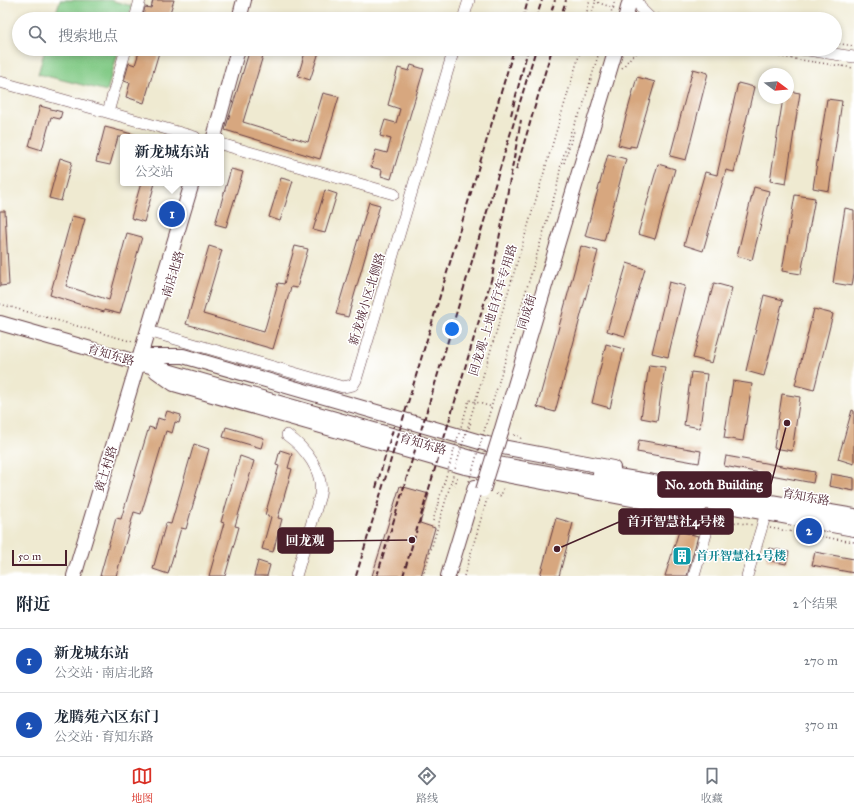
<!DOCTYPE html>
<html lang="zh">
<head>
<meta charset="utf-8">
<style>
	:root { --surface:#fff; --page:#f2f2f3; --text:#1f2937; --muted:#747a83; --line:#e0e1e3; --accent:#d93025 }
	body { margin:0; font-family:"IM FELL Great Primer","Noto Serif SC",serif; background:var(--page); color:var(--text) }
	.compass { position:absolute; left:758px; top:68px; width:36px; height:36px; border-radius:50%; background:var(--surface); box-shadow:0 2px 6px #0003; rotate:106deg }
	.scale { position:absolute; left:12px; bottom:10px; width:55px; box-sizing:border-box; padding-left:4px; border:2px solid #4a1f2b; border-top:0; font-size:11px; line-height:14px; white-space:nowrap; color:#4a1f2b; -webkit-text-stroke:3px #fff; paint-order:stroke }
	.you { position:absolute; left:452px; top:329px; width:14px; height:14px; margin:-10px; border:3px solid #fff; border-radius:50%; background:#1a73e8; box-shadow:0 0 0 6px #1a73e833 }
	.badge { display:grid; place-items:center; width:26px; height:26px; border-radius:50%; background:var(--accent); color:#fff; font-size:13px; font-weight:700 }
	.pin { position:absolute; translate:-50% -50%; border:2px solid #fff; box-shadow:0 1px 4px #0006 }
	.popup { position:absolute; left:120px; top:134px; width:104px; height:52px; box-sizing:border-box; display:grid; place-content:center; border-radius:4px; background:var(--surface); filter:drop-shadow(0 1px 3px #0005); font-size:13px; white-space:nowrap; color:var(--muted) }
	.popup b { font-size:15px; color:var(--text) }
	.popup::after { content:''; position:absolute; left:50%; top:100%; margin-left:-8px; border:8px solid transparent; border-top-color:var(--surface) }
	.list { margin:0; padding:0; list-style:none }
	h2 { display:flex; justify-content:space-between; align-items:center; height:52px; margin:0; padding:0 16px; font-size:17px }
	h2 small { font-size:13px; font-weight:400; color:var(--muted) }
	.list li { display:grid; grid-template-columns:26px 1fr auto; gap:12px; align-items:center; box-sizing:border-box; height:64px; padding:0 16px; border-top:1px solid var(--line) }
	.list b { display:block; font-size:15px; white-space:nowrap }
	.list p { margin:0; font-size:13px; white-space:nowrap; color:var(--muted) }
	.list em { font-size:13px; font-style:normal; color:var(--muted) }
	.icon { flex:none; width:22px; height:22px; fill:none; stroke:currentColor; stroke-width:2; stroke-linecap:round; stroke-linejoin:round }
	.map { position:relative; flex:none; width:854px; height:576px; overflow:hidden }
	.search { position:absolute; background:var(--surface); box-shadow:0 2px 6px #0003; left:12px; right:12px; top:12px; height:44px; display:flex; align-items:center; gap:10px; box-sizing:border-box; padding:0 14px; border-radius:22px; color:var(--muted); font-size:15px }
	.sheet { height:180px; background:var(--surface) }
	nav { display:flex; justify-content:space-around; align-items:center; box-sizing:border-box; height:56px; border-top:1px solid var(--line); background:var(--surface); font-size:11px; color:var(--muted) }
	nav a { display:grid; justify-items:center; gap:2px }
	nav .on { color:var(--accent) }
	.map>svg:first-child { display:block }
</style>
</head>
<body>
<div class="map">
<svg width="854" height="576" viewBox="0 0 854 576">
	<rect width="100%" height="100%" fill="#fff"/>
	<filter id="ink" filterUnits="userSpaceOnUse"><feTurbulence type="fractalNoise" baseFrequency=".025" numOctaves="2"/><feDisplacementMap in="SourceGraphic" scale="8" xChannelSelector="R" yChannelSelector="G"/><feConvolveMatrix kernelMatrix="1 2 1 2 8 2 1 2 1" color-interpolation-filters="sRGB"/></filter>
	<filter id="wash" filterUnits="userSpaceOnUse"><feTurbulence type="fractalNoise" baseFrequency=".012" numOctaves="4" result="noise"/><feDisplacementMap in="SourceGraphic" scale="16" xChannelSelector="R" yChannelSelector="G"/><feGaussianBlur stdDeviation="0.9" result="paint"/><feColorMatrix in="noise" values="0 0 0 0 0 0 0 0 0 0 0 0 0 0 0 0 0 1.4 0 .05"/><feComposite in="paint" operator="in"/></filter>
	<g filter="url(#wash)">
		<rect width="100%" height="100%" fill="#efead1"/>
		<path fill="#82ca86" stroke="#667458" d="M60,0H110L132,6L128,19H54Z
			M45,49H119L107,91L38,74Z"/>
		<g id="blocks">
			<path fill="#d7a77f" d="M153,0H174L168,19H142L145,7L151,8Z
				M140,49H160L144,103L126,97L130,83L124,81L129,63L135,65Z
				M250,49H265L243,122L308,142L323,93L339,97L320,159L225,130Z
				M306,49H320L310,80L298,76Z
				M411,65L424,69L391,179L381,176L382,170L371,167L376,150L387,153L391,139L380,136L385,120L396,123L400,109L388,105L398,68L409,71Z
				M693,69L708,73L686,160L670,156Z
				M637,77L655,82L636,147L630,146V148L618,145Z
				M738,83L754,87L734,172L726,170L703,251L684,245L705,172L717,175Z
				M788,91L800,93L786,184L770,181L783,98H788Z
				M827,99L842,101L829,191L813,188Z
				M40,106L62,112L60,119L51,117L42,150L29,146Z
				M105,127L136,135V137H118L110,165L96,162Z
				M608,154L626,159L604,241L585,236Z
				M60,158L72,162L61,201L49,198Z
				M658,164L675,169L655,239L638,234Z
				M231,169L243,172L226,227L215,224Z
				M281,178L293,181L280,221L269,217Z
				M141,183H155L144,222L131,218Z
				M754,187L769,191L752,260L737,256Z
				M325,190L337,194L325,233L313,230Z
				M795,195L815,198L801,274L782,271Z
				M369,202L380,205L348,317L336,314Z
				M845,208L854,210V274L852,286L833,283Z
				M0,211H5L9,285L0,286Z
				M72,216L85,219L66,286L109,300L127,233L142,237L120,314L104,310V312L50,295Z
				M209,246L222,250L203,314L264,332L278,283L284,284L295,246L308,249L297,288L291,287L273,349L186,324Z
				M581,246L598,251L555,412L537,407Z
				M627,263L645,269L625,336L607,331Z
				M669,282L685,286L668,357L652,353Z
				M714,283L732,288L712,363L693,358Z
				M764,295L783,300L764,376L746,371Z
				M814,309L833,314L814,390L795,385Z
				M606,344L624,349L610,408L592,403Z
				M649,365L665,367L657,421L641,418Z
				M691,372L707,374L700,428L684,425Z
				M733,381L752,384L743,441L724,438Z
				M782,394L800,397L792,451L774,448Z
				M852,410L854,411V464L838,459Z
				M167,411L181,415L179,423L175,422L172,433L166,431L141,514L134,512L116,576H100L116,518L121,519L149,427L155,429L158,418L164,420Z
				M226,427L264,438L261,448L223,437Z
				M639,440L701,451L699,463L637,452Z
				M194,444L209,449L186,529L181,528L168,574L153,569L166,523L171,524Z
				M280,450L292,454L288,468L292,469L278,518L282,519L273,552L262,549L271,517L265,515L279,466L276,465Z
				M240,456L254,461L235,526L239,527L225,576H209L224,523L221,522Z
				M726,456L815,472L813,483L724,466Z
				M831,474L854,478V491L829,486Z
				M400,486L429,494L420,523L435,528L421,576H372Z
				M556,518L573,523L559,576H540Z
				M679,531L698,536L687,576H665Z
				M769,548L789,552L786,564L766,560Z
				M815,552L854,559V573L812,565Z
				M258,561L270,565L267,576H254Z"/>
		</g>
	</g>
	<g filter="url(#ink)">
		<use href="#blocks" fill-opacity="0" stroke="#633d44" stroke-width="1"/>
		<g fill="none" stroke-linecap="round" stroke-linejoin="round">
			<g stroke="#633d44" stroke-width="12">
				<path id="minor" d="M637,0L642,10L651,19
					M135,19L140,0
					M463,19L469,0
					M801,49L854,57
					M0,82L195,137
					M108,112L126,49
					M221,144L394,194
					M155,333L343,387L353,385L356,380L454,49
					M287,435C305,448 324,471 320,495L296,576
					M694,576L706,534
					M747,576L766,513"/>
			</g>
			<g stroke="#633d44" stroke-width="16">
				<path id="major" d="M239,19L244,0
					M625,19L630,0
					M214,137L238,49
					M0,323L482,461L854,529
					M148,356H183L487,444L613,468
					M156,371L174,384L465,467L673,507L687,508L701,505
					M501,432L616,49
					M600,473L854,516
					M74,576L192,183
					M448,576L475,487"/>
			</g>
			<path stroke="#633d44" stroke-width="1.5" stroke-dasharray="1 3" stroke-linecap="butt" d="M595,0L599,3L617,9
				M658,14L678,19
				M585,19L590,0
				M609,19L615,0
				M835,43L854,46
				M704,49L742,51L854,68
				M622,68L631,57L642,49
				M564,163L574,131
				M0,304L133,342
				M467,407L469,400L492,407
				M469,428L471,422
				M485,428L557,187L561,164L571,131L582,109L600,49
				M514,435L521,437L520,440
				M455,486L458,475
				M496,494L501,496L504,486
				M699,517L753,525
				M433,521L438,503
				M770,528L854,542
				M464,576L487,499"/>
			<use href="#minor" stroke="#fff" stroke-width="11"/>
			<use href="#major" stroke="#fff" stroke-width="14"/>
			<path stroke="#4a1f2b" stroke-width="2" stroke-dasharray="6 3" stroke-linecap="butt" d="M523,19L528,0
				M536,19L542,0
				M549,19L555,0
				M560,19L566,0
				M511,115L528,49
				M516,170L552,49
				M376,488L394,426
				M356,576L514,49
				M377,576L536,49
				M403,576L492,277L521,120"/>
			<g stroke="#633d44" stroke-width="16" stroke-linecap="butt">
				<path id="major-bridge" d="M483,490L501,432"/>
			</g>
			<path stroke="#633d44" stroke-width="1.5" stroke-dasharray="1 3" stroke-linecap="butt" d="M590,19L596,0
				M468,485L485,428
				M438,503L467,407
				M423,576L581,49"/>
			<use href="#major-bridge" stroke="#fff" stroke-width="14"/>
		</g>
	</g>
	<defs>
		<g id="building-square" transform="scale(1)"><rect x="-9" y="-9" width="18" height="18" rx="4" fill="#0f9aa8" stroke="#fff"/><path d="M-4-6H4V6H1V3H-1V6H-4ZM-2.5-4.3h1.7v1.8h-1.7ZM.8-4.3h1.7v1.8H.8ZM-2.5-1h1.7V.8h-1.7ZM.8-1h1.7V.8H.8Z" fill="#fff"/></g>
	</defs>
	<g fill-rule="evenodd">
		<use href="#building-square" x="682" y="556"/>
	</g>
	<g text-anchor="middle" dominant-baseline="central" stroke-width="3" stroke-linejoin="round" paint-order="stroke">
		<g font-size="12" fill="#4a1f2b" stroke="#fff">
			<text transform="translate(173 274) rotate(-73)">南店北路</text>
			<text transform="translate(367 299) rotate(-73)">新龙城小区北侧路</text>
			<text transform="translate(493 310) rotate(-73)">回龙观-上地自行车专用路</text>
			<text transform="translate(527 312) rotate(-73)">同成街</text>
			<text transform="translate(111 355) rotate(16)">育知东路</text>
			<text transform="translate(423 444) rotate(16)">育知东路</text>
			<text transform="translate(106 469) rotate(-73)">黄土村路</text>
			<text transform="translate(806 497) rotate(10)">育知东路</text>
		</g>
		<g font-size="12" font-weight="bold" fill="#0d838f" stroke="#fff" text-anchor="start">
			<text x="696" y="556">首开智慧社2号楼</text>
		</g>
	</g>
	<path fill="none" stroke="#4a1f2b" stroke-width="1.5" d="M787 423L771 484M557 549L619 522M412 540L333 541"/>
	<g fill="#4a1f2b" stroke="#fff" stroke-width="1.5">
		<circle cx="787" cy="423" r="4"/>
		<circle cx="557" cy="549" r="4"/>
		<circle cx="412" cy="540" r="4"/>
	</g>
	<g fill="#4a1f2b" stroke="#4a1f2b" stroke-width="1.5">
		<rect x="658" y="472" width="113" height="25" rx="4"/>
		<rect x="619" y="509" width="114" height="25" rx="4"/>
		<rect x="278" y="528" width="55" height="25" rx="4"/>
	</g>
	<g font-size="13" text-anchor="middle" font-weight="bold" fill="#fff">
		<text x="714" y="489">No. 20th Building</text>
		<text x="676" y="526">首开智慧社4号楼</text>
		<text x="305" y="545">回龙观</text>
	</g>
</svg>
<svg class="compass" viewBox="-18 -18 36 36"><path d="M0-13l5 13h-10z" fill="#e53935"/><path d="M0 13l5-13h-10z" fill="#747a83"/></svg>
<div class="scale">50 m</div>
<div class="you"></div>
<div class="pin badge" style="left:172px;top:214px;background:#1a4fb4">1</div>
<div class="popup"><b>新龙城东站</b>公交站</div>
<div class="pin badge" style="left:809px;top:531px;background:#1a4fb4">2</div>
<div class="search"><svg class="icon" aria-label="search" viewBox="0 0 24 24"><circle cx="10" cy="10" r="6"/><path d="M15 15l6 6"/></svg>搜索地点</div>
</div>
<section class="sheet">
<h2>附近<small>2个结果</small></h2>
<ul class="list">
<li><span class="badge" style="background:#1a4fb4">1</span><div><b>新龙城东站</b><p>公交站 · 南店北路</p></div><em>270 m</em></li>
<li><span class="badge" style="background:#1a4fb4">2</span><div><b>龙腾苑六区东门</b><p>公交站 · 育知东路</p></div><em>370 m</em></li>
</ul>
</section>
<nav>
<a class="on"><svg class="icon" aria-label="map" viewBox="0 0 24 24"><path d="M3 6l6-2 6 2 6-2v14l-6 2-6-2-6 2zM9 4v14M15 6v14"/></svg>地图</a>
<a><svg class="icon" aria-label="directions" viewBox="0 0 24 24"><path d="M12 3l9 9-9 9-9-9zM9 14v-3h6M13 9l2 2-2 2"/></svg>路线</a>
<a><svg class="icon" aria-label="saved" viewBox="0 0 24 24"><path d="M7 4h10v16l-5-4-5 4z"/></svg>收藏</a>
</nav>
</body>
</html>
